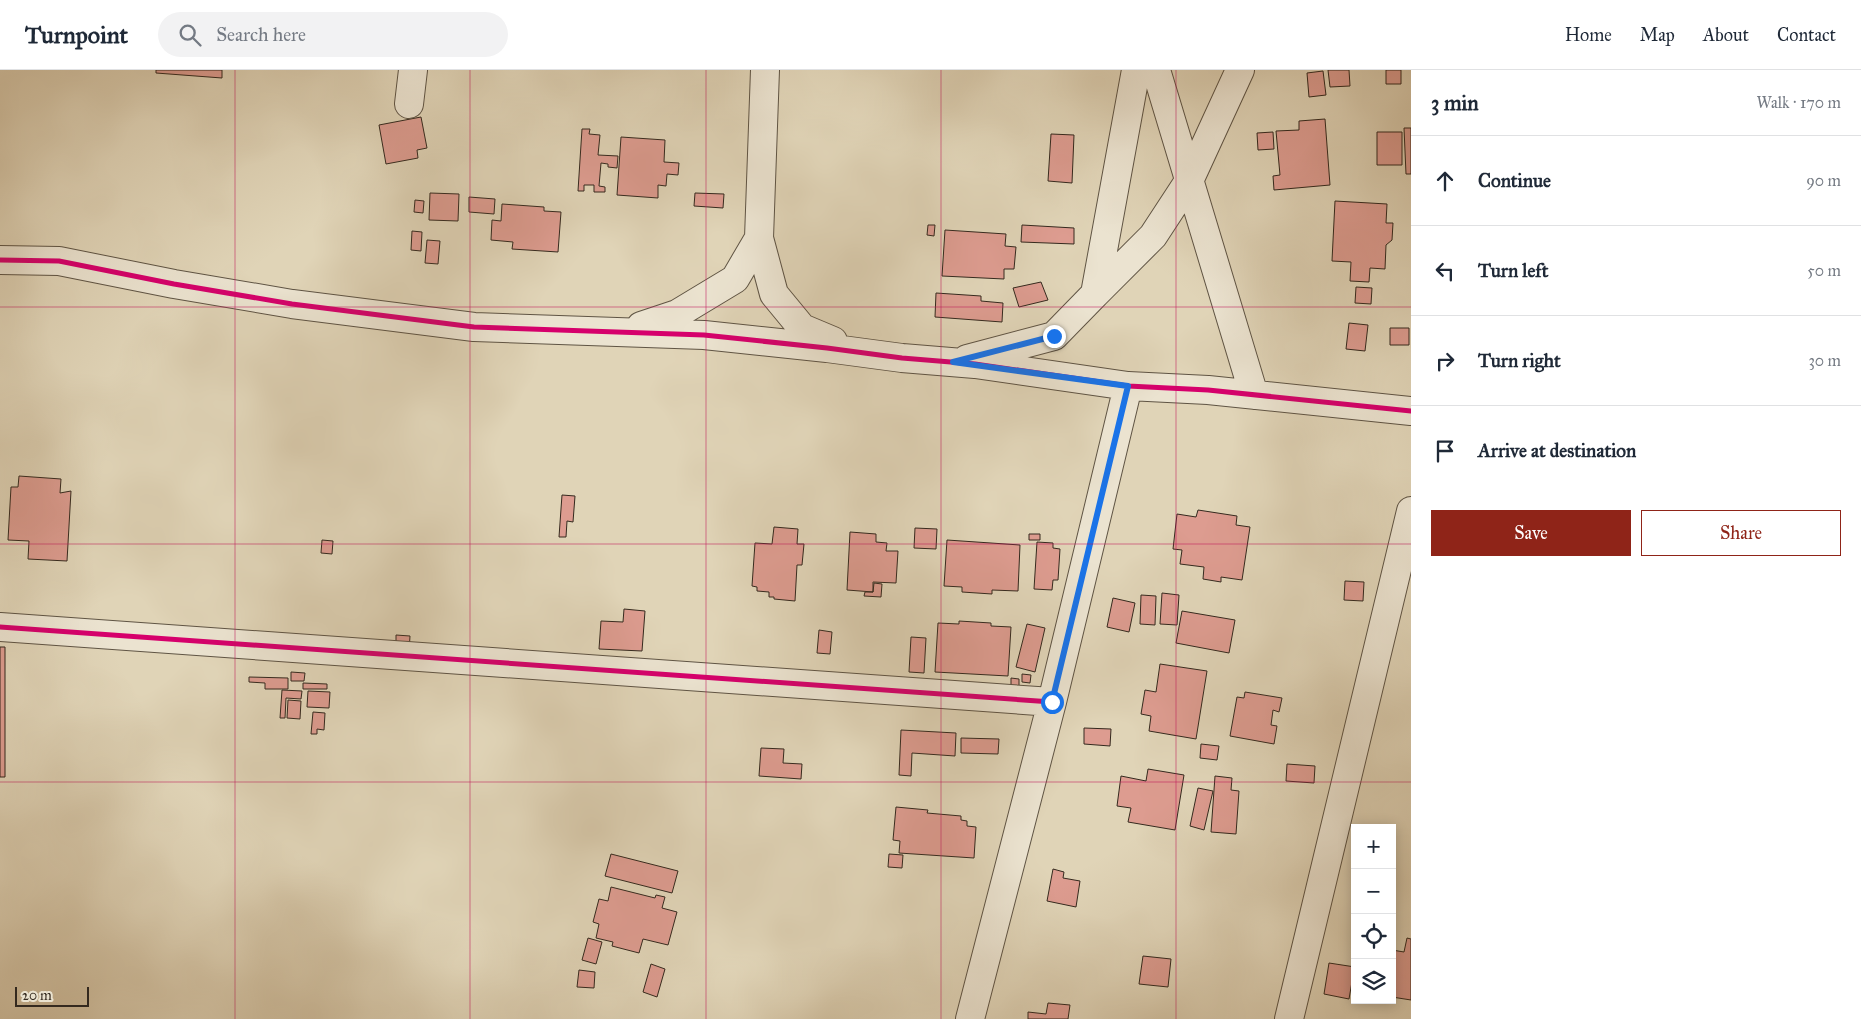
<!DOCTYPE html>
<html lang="en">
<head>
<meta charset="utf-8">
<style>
	:root { --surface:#fff; --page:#f2f2f3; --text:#1f2937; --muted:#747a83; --line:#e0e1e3; --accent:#8f2418 }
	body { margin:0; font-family:"IM FELL Great Primer",serif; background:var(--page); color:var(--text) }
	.controls { position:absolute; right:15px; bottom:15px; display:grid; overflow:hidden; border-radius:0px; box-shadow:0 2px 12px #0003 }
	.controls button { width:45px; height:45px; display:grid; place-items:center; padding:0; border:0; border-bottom:1px solid var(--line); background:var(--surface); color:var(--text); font:25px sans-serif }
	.scale { position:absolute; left:15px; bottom:12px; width:74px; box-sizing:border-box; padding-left:5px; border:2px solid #34291e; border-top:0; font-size:14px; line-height:18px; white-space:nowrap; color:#34291e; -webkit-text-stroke:4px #ebe3d0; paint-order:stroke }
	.stop { position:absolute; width:15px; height:15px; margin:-11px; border:4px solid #1a73e8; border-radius:50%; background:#fff }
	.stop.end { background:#1a73e8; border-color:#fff; box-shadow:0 1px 5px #0008 }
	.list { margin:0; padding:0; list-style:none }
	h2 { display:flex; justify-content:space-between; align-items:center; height:65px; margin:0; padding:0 20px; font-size:21px }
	h2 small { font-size:16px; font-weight:400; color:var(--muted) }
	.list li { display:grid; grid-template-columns:32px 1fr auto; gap:15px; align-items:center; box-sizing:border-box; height:90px; padding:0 20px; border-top:1px solid var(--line) }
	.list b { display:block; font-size:19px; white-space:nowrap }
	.list em { font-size:16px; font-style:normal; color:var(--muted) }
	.actions { display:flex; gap:10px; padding:15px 20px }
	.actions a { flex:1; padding:11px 0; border:1px solid var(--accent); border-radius:0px; text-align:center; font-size:18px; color:var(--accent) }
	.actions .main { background:var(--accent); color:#fff }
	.icon { flex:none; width:28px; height:28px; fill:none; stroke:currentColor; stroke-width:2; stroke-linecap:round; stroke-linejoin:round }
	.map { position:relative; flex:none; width:1411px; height:949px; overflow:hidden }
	header { display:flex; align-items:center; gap:30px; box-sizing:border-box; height:70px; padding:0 25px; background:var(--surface); border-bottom:1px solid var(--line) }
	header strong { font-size:24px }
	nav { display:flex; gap:28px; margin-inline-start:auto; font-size:18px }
	.search { width:350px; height:45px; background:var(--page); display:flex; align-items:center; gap:12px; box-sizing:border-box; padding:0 18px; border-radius:28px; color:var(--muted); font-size:19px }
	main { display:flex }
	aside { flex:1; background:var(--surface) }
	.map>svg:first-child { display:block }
</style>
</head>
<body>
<header>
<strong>Turnpoint</strong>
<div class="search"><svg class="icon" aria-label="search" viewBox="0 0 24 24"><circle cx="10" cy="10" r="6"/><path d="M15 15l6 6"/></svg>Search here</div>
<nav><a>Home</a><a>Map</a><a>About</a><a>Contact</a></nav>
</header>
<main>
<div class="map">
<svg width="1411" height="949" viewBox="0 0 1411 949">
	<rect width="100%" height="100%" fill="#e0d4b7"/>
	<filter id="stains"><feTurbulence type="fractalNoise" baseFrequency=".004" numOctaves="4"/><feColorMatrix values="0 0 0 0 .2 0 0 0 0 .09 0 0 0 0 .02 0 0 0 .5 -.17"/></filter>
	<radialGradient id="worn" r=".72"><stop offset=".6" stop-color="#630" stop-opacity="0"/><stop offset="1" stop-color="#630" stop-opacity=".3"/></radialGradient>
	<path fill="#dd9c90" stroke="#34291e" d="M156,0H222V8L156,3Z
		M1328,0H1349L1350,16L1330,17Z
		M1386,0H1401V14H1386Z
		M1323,1L1326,25L1309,27L1307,3Z
		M421,47L427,78L417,80L418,88L386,94L379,55Z
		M1325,49L1330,115L1274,120L1273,106L1280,105L1276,61L1299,60V51Z
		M1404,58H1411V104H1406Z
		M582,59H590L589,64L600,65L598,85L618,86L617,98L608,97V94L601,93L599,116L605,117V122H594V115H584V121H578Z
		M1273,62L1274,79L1258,80L1257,63Z
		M1377,62H1402V95H1377Z
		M1051,64L1074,65L1072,113L1048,111Z
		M621,67L665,70L664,92L679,93L678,105L667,104L666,116L658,115V128L617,125Z
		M430,123L459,124L458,151L429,150Z
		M695,123L724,124L723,138L694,136Z
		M469,127L495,129L494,144L469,142Z
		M415,130L424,131L423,143L414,142Z
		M1335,131L1387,134L1386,153H1393L1392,170L1386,175L1385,199L1370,198L1369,212L1350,211L1351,192L1332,191Z
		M502,134L544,137V141L561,142L558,182L512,179L513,172L491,170L492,150L501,151Z
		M928,155H935L934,166L927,165Z
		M1022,155L1074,158V174L1021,172Z
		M945,160L1006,164L1005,176L1016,177L1014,199H1004V209L942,206Z
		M412,161L422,162L421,181L411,180Z
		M427,170L440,171L438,194L425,193Z
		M1041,212L1048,230L1019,237L1013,218Z
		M1356,217L1372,218L1371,234L1355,233Z
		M936,223L981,226V231L1003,233L1002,252L935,247Z
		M1349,253L1368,255L1365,281L1346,279Z
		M1390,258H1409V275H1390Z
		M19,406L61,409L60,423L71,421L67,491L28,489L29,471L8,470L11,417H18Z
		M562,425L575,426L573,452L567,451L566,467H559Z
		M1198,440L1237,446L1236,455L1250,457L1242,510L1221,507V512L1203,509L1204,497L1180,494L1182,480L1173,479L1177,444L1196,447Z
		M774,457L798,459L797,474H804L802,495H797L795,531L774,529V527H769V522L757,521V517L752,516L755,473L772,474Z
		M915,458L937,459L936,479L914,478Z
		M850,462L876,464V472L887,473L886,481H898L896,513L873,512V522L847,520Z
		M1029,464H1040V470H1029Z
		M322,470L333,471L332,484L321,483Z
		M947,470L1020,475L1018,521L992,520V524L962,522V517L944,516Z
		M1037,472L1053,473V478L1060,479L1058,510H1053L1052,520L1034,519Z
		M1345,511L1364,512L1363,531L1344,530Z
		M874,513L882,514L881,527L864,526L865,522H873Z
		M1162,523L1179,525L1177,555L1160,554Z
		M1141,525L1156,526L1155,555L1140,554Z
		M1113,528L1135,533L1129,562L1107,557Z
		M624,539L645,541L642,581L599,579L601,551L623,552Z
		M1182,541L1235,550L1229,583L1176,573Z
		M959,551L991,553V556L1011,557L1008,606L935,602L938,553L959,554Z
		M1027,554L1045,558L1035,602L1016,597Z
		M819,560L832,562L830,584L817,583Z
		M396,565L410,566L409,582L396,581Z
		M911,567L926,568L924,603L909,602Z
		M0,577H5V707H0Z
		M1160,594L1207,601L1196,669L1149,661L1151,646L1141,644L1145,620L1156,622Z
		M291,602L305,603L304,611H291Z
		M1022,604L1031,605L1030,613L1022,612Z
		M249,607L288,608V619H265V613L249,612Z
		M1011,608L1019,609V617L1011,616Z
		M303,613L327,614V619H303Z
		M282,620L302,621L301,629L286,628L285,648H280Z
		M308,621L330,622L329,638L307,637Z
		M1245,622L1282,628L1279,642L1273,640L1271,655L1277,656L1274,674L1230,666L1237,627L1244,628Z
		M288,630L301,631L300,649L287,648Z
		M313,642L325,643L324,660L317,659V664H311Z
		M1084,658L1111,659L1110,676L1084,674Z
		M901,660L956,663L955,686L912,683L911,706L899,705Z
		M961,668L999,669L998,684L961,683Z
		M1201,674L1219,676L1217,690L1200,688Z
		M761,678L784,679L783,693L802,694L801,709L759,706Z
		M1287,694L1315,696L1314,713L1286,711Z
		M1148,699L1184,705L1175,760L1128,752L1131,738L1117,736L1121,706L1146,711Z
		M1215,706L1232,708L1231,720L1239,721L1236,764L1211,762Z
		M1198,718L1213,721L1204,760L1190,756Z
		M896,737L928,740L927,743L961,746V750L967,751V756L976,757L974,788L899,783L900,771L893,770Z
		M611,784L678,801L672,823L605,806Z
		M889,784L903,785L902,798L888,797Z
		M1053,799L1064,802L1063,808L1080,811L1076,837L1047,831Z
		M611,817L655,828L656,825L665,827L662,838L677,842L668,875L643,869L639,883L612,876L613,872L596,868L599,854L593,852L599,829L608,831Z
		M588,868L602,872L596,894L582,890Z
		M1407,868L1411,869V930L1392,927V880L1404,882Z
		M1143,886L1171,889L1168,917L1139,914Z
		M1329,893L1355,897V906H1353L1349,929L1324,924Z
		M651,894L665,899L657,927L643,922Z
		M579,900L595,902L594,918L577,917Z
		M1048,933L1070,935L1068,949H1028V942L1046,944Z"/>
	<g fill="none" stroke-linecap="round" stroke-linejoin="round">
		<g stroke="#5f5444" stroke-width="30">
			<path id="minor" d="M765,0L759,168L774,224L802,258L833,271
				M1156,0L1254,325
				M409,34L413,0
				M0,190L59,191L174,214L292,234L474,257L704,265L827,278L902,288L975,294L1128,316L1208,320L1411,341
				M1095,224L1153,166L1189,111L1240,0
				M641,256L677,244L735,209L759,168
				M967,289L1054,266L1095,224L1136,0
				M0,557L1052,632
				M970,949L1052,632L1128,316
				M1289,949L1411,441"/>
		</g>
		<use href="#minor" stroke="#ebe3d0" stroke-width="28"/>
		<g stroke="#ebe3d0" stroke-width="8">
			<path id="cycleway" d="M0,190L59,191L174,214L292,234L474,257L704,265L827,278L902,288L975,294L1128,316L1208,320L1411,341
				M0,557L1052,632"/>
		</g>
		<use href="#cycleway" stroke="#d6006c" stroke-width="5"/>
	</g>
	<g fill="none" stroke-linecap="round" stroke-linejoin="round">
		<path stroke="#1a73e8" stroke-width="6" d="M1052,632L1128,316L953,292L1054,266"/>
	</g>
	<path fill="none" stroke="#c2185b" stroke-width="1" stroke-opacity="0.55" d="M235,0V949M470,0V949M706,0V949M941,0V949M1176,0V949M0,237H1411M0,474H1411M0,712H1411"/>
	<rect width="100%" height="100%" filter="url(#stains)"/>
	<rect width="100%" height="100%" fill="url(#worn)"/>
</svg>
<div class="controls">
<button>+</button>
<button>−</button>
<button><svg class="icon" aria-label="locate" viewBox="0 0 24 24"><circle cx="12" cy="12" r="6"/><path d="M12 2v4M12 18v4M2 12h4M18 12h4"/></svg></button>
<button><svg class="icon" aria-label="layers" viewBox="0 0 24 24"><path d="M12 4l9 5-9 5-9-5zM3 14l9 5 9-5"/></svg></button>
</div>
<div class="scale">20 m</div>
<div class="stop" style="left:1052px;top:632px"></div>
<div class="stop end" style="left:1054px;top:266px"></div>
</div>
<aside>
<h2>3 min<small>Walk · 170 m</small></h2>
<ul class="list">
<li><svg class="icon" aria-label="ahead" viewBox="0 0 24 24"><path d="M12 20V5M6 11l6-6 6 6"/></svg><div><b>Continue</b></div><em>90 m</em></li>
<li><svg class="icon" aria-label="left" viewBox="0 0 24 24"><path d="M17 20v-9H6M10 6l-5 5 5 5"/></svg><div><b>Turn left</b></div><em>50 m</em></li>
<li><svg class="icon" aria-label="right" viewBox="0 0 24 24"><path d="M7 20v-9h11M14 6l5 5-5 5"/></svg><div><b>Turn right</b></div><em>30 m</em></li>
<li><svg class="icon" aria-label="arrive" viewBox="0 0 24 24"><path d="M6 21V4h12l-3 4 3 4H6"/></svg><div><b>Arrive at destination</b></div></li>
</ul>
<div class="actions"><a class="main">Save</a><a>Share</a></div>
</aside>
</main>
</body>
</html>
